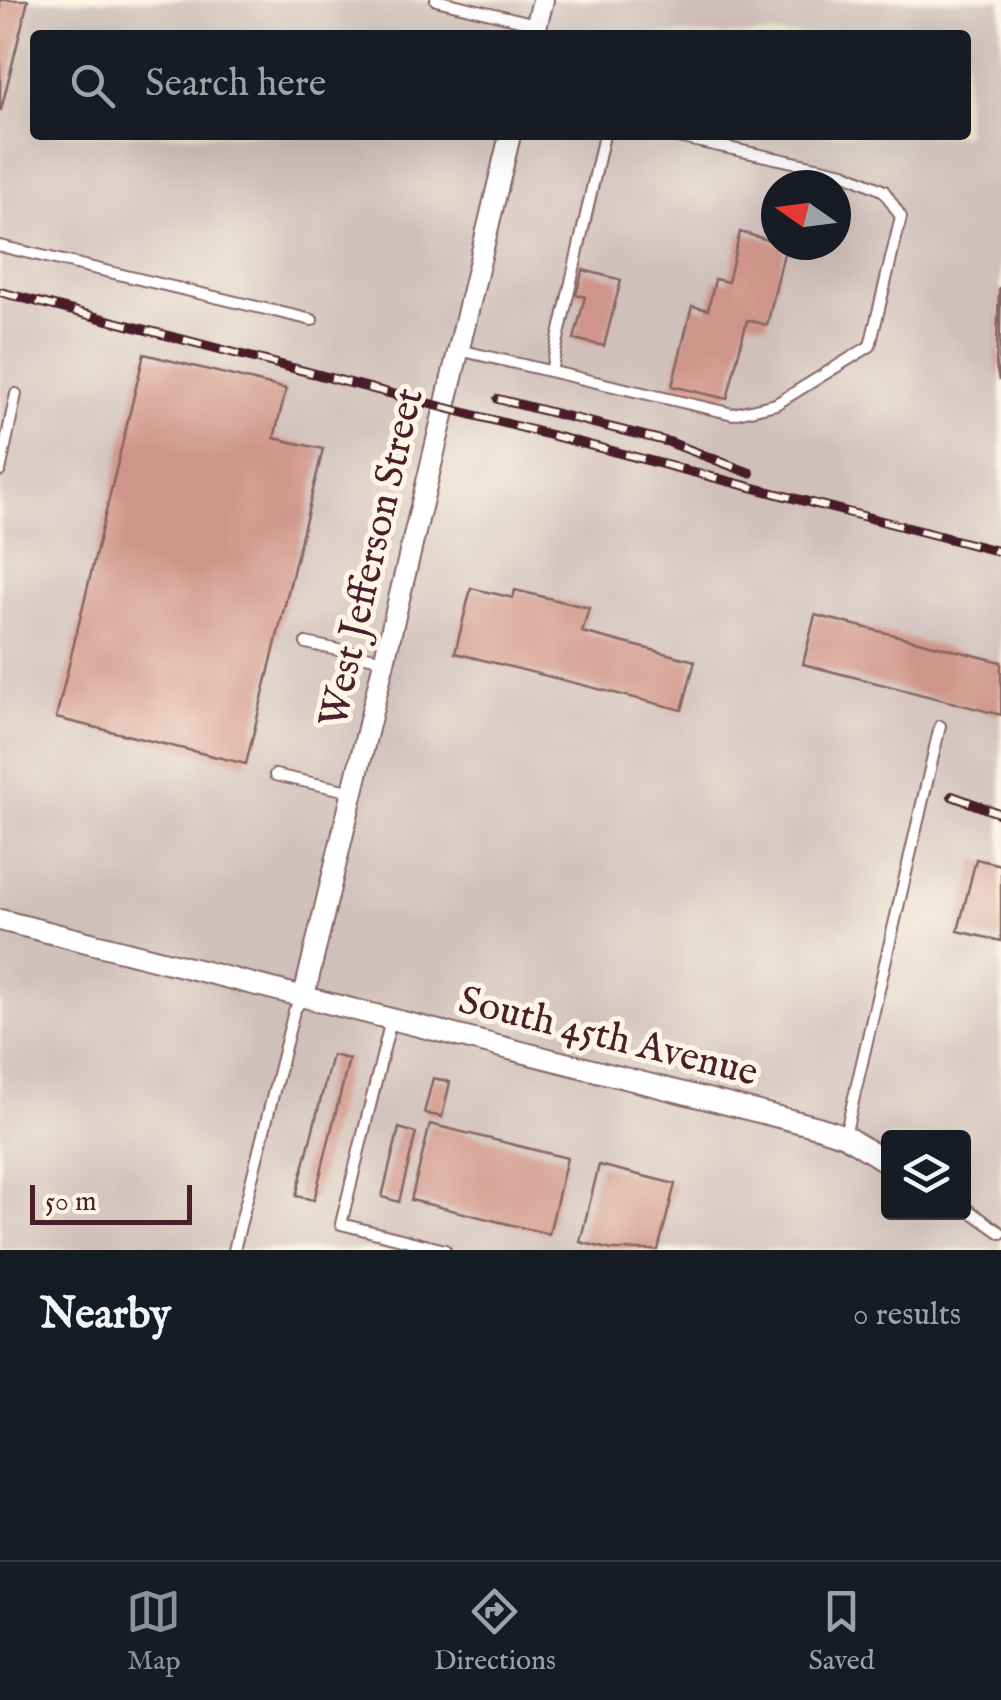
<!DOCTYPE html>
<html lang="en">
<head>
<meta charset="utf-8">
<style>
	:root { --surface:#171b24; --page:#242831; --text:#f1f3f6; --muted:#9ea1a6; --line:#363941; --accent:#8c9099 }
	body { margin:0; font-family:"IM FELL English",serif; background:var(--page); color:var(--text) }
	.controls { position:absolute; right:30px; bottom:30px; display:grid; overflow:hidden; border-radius:10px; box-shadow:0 10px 40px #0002 }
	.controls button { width:90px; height:90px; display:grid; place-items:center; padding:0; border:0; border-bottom:2px solid var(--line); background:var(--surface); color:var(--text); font:50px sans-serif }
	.compass { position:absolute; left:761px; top:170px; width:90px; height:90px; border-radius:50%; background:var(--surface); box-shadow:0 10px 40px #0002; rotate:284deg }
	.scale { position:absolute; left:30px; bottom:25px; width:162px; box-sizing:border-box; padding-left:10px; border:5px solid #4a1f2b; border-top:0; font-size:28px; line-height:35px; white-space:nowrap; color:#4a1f2b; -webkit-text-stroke:8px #fcf5e5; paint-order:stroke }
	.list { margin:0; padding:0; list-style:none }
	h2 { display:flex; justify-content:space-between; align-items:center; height:130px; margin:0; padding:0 40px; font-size:42px }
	h2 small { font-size:32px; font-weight:400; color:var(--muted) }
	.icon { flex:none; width:55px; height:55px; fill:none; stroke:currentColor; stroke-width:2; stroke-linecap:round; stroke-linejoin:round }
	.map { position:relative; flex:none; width:1001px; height:1250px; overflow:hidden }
	.search { position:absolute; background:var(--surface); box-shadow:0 10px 40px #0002; left:30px; right:30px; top:30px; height:110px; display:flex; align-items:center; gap:25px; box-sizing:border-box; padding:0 35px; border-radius:10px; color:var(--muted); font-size:38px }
	.sheet { height:310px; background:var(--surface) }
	nav { display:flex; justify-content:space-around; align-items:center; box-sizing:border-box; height:140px; border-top:2px solid var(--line); background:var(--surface); font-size:28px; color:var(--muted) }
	nav a { display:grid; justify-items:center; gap:5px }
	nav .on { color:var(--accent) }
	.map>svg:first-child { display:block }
</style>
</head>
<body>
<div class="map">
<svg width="1001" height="1250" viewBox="0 0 1001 1250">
	<rect width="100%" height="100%" fill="#fcf5e5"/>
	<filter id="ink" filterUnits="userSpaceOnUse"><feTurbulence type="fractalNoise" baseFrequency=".01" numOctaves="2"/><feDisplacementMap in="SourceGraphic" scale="20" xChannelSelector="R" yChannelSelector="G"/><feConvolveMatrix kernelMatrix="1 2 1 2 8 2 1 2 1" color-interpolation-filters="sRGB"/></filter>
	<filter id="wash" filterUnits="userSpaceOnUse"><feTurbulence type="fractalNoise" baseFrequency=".0048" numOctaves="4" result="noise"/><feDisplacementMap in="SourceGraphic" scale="40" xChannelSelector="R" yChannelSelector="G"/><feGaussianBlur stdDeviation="2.25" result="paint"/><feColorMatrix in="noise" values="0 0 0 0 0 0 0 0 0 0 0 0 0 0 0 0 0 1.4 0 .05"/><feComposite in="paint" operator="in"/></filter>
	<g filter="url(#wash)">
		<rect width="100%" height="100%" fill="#f5e9cf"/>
		<path fill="#d0c0bc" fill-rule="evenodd" d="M0,0H1001V1250H0ZM35,35H966V135H35ZM776,185H836V245H776ZM888,1138H964V1212H888Z"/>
		<g id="blocks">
			<path fill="#d0958a" d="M0,0H28L1,110H0Z
				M740,232L786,245L767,325L747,320L727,399L672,386L692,306L708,310L715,279L728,282Z
				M583,270L621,280L604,346L574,339L585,297L576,295Z
				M999,288H1001L999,381L996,366Z
				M144,354L286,389L274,438L323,449L246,764L56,718Z
				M471,588L513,598L515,590L589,608L582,632L695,661L682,710L455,653Z
				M815,615L1001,662V715L803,664Z
				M976,859L1001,865V941L958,931Z
				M332,1055L349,1059L314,1200L296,1196Z
				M433,1078L450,1082L442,1117L424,1113Z
				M430,1124L567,1158L549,1234L411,1200Z
				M399,1128L416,1133L399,1202L382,1197Z
				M599,1165L675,1184L658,1250H612L580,1242Z"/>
		</g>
	</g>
	<g filter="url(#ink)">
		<use href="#blocks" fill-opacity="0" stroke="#866664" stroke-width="2.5"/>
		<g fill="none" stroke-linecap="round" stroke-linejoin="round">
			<g stroke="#866664" stroke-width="14">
				<path id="service" d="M436,0L536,24
					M0,246L312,320
					M459,350L733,414L776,404L870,346L901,217L884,191L844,173L668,135
					M551,371L604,135
					M0,471L16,394
					M306,643L384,660
					M275,775L353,792
					M391,1020L341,1224L445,1250
					M845,1136L940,726
					M964,1207L1001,1233
					M234,1250L294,1011L303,997"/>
			</g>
			<g stroke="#866664" stroke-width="24">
				<path id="minor" d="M534,35L543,0
					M0,920L818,1127L845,1136L888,1163
					M304,996L510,135"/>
			</g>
			<use href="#service" stroke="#fff" stroke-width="10"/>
			<use href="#minor" stroke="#fff" stroke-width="20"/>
			<g stroke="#4a1f2b" stroke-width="10">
				<path id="rail" d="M0,292L1001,552
					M498,399L669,442L750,473
					M952,796L1001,814"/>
			</g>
			<use href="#rail" stroke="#fcf5e5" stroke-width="6" stroke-dasharray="19" stroke-linecap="butt"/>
		</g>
	</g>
	<g text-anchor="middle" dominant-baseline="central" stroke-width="10" stroke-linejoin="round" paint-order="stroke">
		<g font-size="40" fill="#4a1f2b" stroke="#fcf5e5">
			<text transform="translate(373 558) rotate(-77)">West Jefferson Street</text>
			<text transform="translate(608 1038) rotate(14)">South 45th Avenue</text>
		</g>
	</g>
</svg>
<div class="controls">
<button><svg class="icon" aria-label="layers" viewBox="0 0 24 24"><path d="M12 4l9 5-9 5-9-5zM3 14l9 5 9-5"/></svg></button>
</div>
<svg class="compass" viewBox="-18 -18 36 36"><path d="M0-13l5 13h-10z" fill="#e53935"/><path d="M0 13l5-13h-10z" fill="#9ea1a6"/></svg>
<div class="scale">50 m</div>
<div class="search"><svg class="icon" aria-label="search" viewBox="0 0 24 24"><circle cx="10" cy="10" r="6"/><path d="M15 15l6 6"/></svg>Search here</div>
</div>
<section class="sheet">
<h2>Nearby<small>0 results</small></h2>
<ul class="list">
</ul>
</section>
<nav>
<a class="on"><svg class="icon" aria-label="map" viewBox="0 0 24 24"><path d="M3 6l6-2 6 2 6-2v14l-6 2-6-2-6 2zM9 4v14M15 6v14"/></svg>Map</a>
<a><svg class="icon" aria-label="directions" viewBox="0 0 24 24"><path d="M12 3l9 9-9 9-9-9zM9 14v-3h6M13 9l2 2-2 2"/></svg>Directions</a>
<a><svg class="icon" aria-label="saved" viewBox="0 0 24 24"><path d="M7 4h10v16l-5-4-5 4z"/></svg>Saved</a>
</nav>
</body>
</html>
